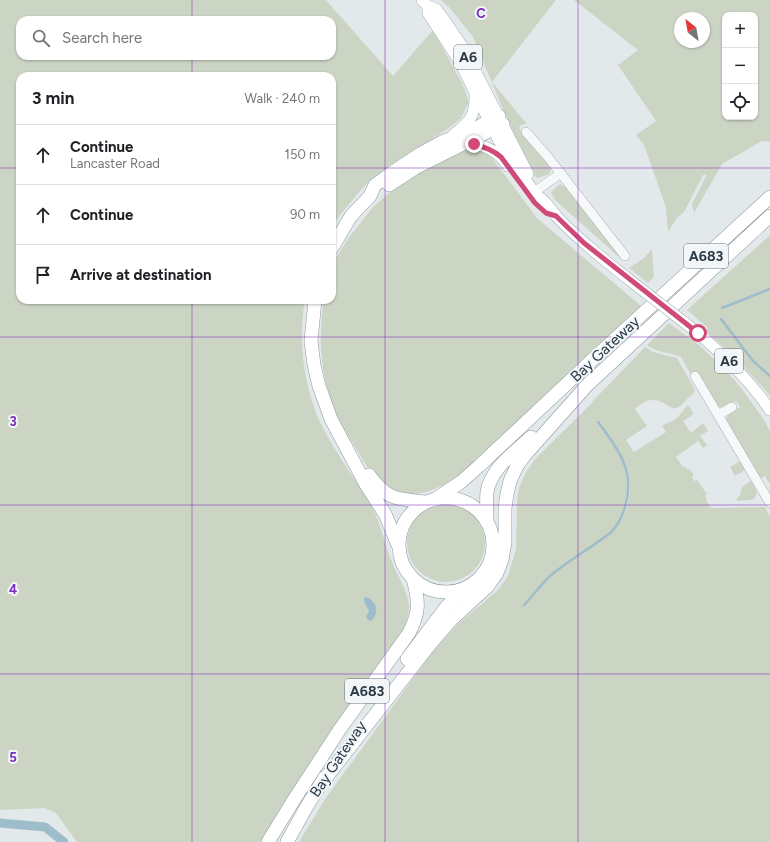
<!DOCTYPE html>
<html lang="en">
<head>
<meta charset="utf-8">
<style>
	:root { --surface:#fff; --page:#f2f2f2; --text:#202124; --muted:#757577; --line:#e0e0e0 }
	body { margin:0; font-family:Figtree,sans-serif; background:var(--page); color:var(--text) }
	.controls { position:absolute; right:12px; top:12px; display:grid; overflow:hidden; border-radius:8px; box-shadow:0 1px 3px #0004 }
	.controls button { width:36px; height:36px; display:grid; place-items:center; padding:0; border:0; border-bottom:1px solid var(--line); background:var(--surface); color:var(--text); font:20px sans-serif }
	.compass { position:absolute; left:674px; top:12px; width:36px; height:36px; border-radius:50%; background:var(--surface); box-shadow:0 1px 3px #0004; rotate:329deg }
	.stop { position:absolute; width:12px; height:12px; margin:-9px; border:3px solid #d04977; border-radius:50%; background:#fff }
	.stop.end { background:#d04977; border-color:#fff; box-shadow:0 1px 4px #0008 }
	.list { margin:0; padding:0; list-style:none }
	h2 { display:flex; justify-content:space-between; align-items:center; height:52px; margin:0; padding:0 16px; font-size:17px }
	h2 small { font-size:13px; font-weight:400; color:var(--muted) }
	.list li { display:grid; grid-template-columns:26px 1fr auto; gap:12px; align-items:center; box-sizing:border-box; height:60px; padding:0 16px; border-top:1px solid var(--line) }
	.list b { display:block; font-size:15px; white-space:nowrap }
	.list p { margin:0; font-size:13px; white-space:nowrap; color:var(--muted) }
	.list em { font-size:13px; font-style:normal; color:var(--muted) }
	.icon { flex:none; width:22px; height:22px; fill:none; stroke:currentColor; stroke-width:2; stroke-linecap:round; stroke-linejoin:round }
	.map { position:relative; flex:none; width:770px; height:842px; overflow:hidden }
	.search { position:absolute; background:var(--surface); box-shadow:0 1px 3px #0004; left:16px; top:16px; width:320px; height:44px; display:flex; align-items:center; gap:10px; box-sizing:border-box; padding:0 14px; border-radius:12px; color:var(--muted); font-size:15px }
	.panel { position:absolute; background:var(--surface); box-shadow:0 1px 3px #0004; left:16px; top:72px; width:320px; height:232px; border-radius:12px }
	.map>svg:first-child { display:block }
</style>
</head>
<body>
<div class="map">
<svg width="770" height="842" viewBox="0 0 770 842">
	<rect width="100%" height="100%" fill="#e3e8eb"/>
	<path fill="#ccd5c4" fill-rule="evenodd" d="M0,0H326L393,76L433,30L463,85L469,102L461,118L449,128L386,168L370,180L354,198L337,219L332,227V76H20V300H305C298,340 303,384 320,422C334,451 354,477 371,505C381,523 384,543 392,562C397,575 409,593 409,607C409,615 406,623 404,630L263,842H77L56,813L45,808L0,810ZM20,20H332V56H20Z
		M441,0H556L492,82L527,124H523L519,127L522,134L549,165L551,169L549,174L538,178L533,175L513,133L473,37L449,7Z
		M574,0H770V142L762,141L722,164L694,213L692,204L707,174L703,175L684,212L676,219L668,232L666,208L655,176L644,145L636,135L656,121L618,65L638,50ZM725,15H755V117H725ZM680,18H704V42H680Z
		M470,149L485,152L492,158L537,218L641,306L461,475C443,487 418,499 396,492C389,490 381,483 376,478C368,471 363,459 357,450C352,442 346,433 341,424C321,384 317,344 324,300H332V270L336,258L347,240L373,207L407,177L458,153Z
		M560,184L566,187L568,186L620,254L619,257L556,201L551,193L553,190Z
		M770,235V396C751,373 729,351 706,331L708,328L687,310Z
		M652,249L654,277L648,283L629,268L644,258Z
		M669,323L699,345L724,368L741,388L762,417L770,431V482L769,483L765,476L760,478L726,421L727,416L740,407L736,401L723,408L718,407L697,371L691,375L681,357C670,352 657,353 647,345Z
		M645,347L653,352L677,358L695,390C694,394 690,396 687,399C671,419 670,400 652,400C646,400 640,405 635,409L647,426L626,440L634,452L666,432L662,426L676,419L688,405L694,414L683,421L691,433L703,423L708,431L700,436L707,445L703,448L698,441L676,457L683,467H685L688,470L690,469L694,475L692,477L694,481L697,480L707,494L705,496L707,499L706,500L711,508L765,507L770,517V842H299L325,799L431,654L456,626L498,590L508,576L516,549L517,502L519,488L526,472L536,458L592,403V402ZM624,461C633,480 631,501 622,519C625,496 631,487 623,463Z
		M740,461L745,470L735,476L730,467Z
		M751,481L757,492L755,498L751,500L738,501L736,499L740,495L742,487Z
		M407 543a39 39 0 1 1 78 0a39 39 0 1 1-78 0Z"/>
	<path fill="#9ebdcb" d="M367,597C377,602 380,613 371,621L368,620L366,617L369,611L364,602V598Z"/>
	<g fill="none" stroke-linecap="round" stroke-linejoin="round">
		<path stroke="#9ebdcb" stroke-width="2.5" d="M722,308L770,289
			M721,319L753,361L770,376
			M524,605C533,596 541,584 550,576C569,560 591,548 610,533C618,526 622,517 625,507C636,471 618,449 598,422"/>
		<path stroke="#9ebdcb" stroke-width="9" d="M0,823L45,827L64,842"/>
		<g stroke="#a8b0b6" stroke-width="10">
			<path id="minor" d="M526,132L548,157L625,256
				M534,192L561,173
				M695,376L770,503
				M718,415L732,407"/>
		</g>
		<g stroke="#a2afb7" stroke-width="12">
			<path id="major" d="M422,0L428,6L436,9L445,21L464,49L528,174
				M428,6V13L461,64L499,141L536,195C545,199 551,210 557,217C583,244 612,266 641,289
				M453,135C470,122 476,115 475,93
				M464,144C484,144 496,149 508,166
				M680,319C714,345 745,374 770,410"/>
		</g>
		<g stroke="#8a98a2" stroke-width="14">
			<path id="highway" d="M389,185L415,168L503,124
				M332,248L351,216L370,196L375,185L393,172L420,154L444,141L472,130L499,116
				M315,300L311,341L314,365L319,386L331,419L365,483L385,514L398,545
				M583,389L770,216
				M369,475C387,500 396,499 425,502
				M399 545a47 47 0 1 1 94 0a47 47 0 1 1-94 0Z
				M437,498L461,482L479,466L591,361L770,197
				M487,520C487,511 486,501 487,492C491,468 514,453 531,437
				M407,659L447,606L469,586
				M321,784L431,643L451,620L487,587L497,573L502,560L505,542V508L507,494L510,481L517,466L525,455L590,382
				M268,842L295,798L340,729L409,633C420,612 419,601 413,579
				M287,842L307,806L325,777"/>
		</g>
		<use href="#minor" stroke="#f6f8f9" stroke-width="9"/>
		<use href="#major" stroke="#fff" stroke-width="11"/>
		<use href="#highway" stroke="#fff" stroke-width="13"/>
		<g stroke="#a2afb7" stroke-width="12" stroke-linecap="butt">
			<path id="major-bridge" d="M641,289L680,319"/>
		</g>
		<use href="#major-bridge" stroke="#fff" stroke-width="11"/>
	</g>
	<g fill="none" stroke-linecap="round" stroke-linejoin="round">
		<path stroke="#d04977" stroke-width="5" d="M474,144C485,147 493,150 501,157L535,203L546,213L556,216L584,243L698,333"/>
	</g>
	<path fill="none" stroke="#7b2cbf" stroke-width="1" stroke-opacity="0.55" d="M192,0V20M385,0V842M578,0V842M192,56V76M0,168H20M332,168H770M192,300V842M0,337H770M0,505H770M0,674H770"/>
	<g text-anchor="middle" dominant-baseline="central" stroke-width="4" stroke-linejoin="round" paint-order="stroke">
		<g fill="#f3f6f8" stroke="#67727a" stroke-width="1">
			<rect x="454" y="45" width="28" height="24" rx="3"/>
			<rect x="684" y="244" width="44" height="24" rx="3"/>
			<rect x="715" y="349" width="28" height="24" rx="3"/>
			<rect x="345" y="679" width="44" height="24" rx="3"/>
		</g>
		<g font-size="14" font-weight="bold" fill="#2b3944">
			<text x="468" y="57">A6</text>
			<text x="706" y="256">A683</text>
			<text x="729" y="361">A6</text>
			<text x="367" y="691">A683</text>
		</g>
		<g font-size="15" fill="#2b3944" stroke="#f3f6f8">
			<text transform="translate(605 349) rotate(-43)">Bay Gateway</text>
			<text transform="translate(338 759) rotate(-56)">Bay Gateway</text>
		</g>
	</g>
	<g font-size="13" text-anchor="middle" font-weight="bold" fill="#7b2cbf" stroke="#f3f6f8" stroke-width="4" stroke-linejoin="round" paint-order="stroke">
		<text x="481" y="18">C</text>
		<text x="13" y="426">3</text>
		<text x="13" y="594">4</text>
		<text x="13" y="762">5</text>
	</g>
</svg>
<div class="controls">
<button>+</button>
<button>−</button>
<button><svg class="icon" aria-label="locate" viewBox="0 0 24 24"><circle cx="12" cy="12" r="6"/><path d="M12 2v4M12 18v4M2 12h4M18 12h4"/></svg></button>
</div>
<svg class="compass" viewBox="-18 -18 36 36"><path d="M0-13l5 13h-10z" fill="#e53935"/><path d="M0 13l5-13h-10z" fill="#757577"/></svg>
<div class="stop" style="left:698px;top:333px"></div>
<div class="stop end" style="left:474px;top:144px"></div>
<div class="search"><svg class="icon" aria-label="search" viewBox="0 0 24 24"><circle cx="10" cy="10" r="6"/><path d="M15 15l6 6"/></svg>Search here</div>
<section class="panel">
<h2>3 min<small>Walk · 240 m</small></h2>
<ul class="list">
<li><svg class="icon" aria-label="ahead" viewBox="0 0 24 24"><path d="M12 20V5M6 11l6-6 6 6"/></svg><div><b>Continue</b><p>Lancaster Road</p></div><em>150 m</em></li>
<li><svg class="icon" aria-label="ahead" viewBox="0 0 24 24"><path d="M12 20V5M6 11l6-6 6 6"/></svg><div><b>Continue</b></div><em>90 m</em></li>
<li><svg class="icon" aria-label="arrive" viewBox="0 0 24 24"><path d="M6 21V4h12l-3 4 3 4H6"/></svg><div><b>Arrive at destination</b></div></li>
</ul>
</section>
</div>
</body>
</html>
